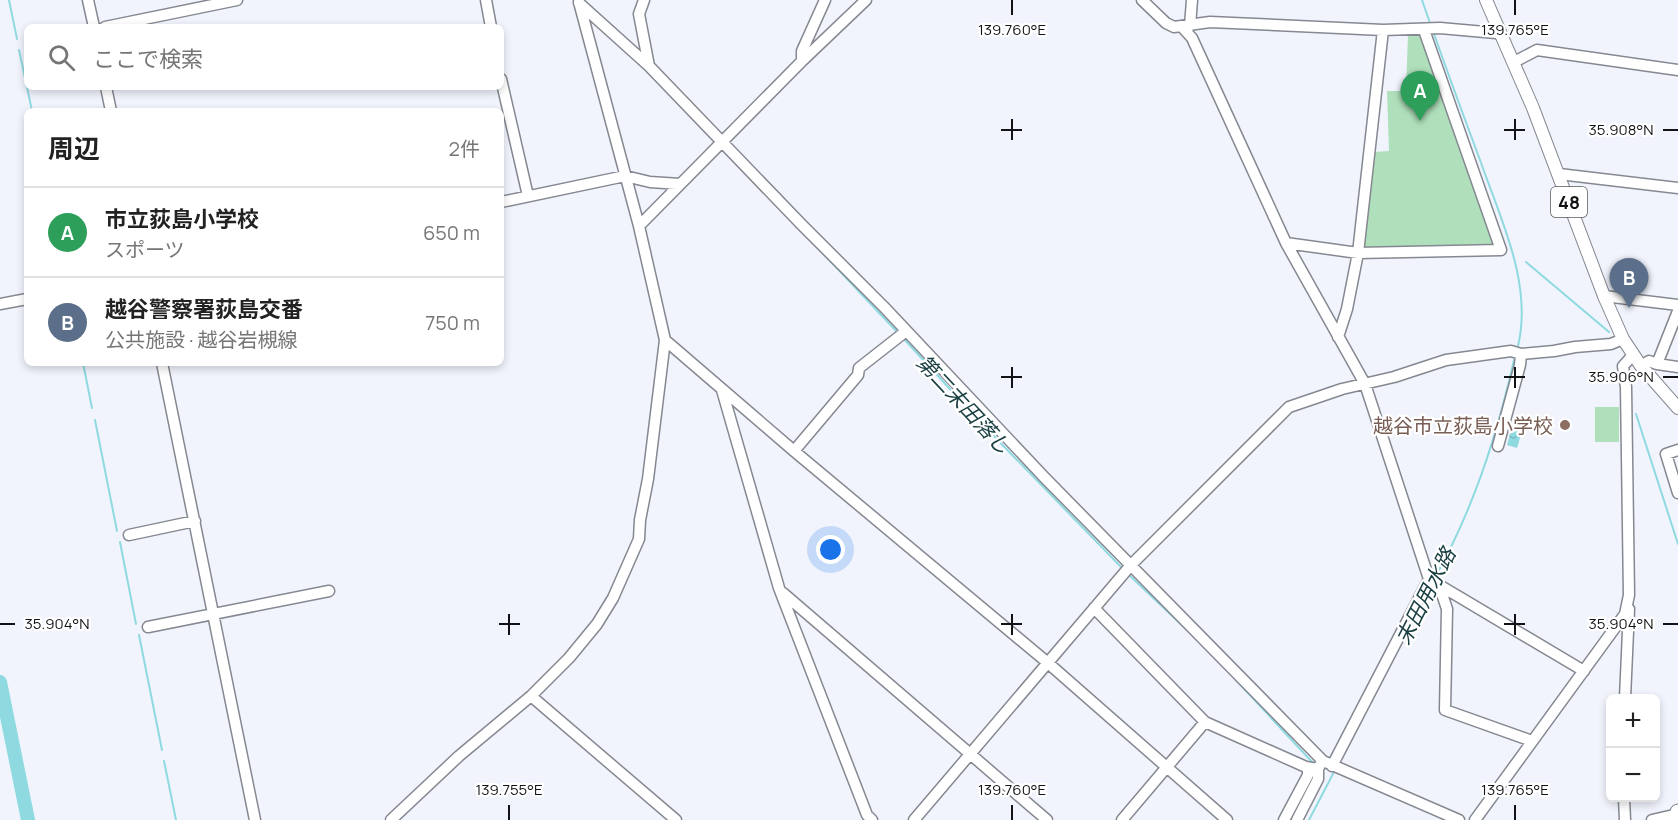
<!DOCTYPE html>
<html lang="ja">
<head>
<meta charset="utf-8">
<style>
	:root { --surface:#fff; --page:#f6f6f6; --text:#222; --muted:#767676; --line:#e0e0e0; --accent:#0f766e }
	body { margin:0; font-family:Manrope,"Noto Sans JP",sans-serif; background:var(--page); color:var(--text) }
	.controls { position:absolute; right:18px; bottom:18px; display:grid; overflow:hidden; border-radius:9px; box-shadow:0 3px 9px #0003 }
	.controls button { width:54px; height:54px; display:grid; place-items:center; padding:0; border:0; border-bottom:2px solid var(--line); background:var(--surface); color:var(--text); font:30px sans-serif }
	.you { position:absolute; left:831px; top:550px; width:21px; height:21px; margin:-15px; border:4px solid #fff; border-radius:50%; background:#1a73e8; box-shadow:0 0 0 9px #1a73e833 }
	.badge { display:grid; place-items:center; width:39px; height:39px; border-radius:50%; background:var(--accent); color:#fff; font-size:20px; font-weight:700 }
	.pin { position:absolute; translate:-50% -50px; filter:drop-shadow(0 2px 3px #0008) }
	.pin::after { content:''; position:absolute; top:32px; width:21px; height:18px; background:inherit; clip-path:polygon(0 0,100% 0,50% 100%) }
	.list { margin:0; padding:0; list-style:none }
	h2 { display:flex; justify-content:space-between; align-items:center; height:78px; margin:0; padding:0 24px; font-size:26px }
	h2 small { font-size:20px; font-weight:400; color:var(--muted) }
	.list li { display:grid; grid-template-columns:39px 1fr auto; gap:18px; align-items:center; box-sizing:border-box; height:90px; padding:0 24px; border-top:2px solid var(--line) }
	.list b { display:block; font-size:22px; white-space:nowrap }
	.list p { margin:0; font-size:20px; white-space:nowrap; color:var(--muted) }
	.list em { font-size:20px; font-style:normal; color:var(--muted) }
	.icon { flex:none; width:33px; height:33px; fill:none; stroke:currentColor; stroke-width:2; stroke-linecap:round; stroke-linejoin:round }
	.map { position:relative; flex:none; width:1678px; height:820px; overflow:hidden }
	.search { position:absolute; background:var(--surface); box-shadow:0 3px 9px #0003; left:24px; top:24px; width:480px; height:66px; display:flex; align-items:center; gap:15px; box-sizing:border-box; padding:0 21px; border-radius:9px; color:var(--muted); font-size:22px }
	.panel { position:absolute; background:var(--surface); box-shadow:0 3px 9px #0003; left:24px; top:108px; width:480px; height:258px; border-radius:9px }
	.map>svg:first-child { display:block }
</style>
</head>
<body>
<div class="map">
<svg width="1678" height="820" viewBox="0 0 1678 820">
	<defs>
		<pattern id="water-ripples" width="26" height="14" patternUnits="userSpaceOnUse" patternTransform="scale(1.5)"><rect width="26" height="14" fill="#8edae0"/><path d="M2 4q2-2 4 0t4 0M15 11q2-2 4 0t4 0" fill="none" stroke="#79babf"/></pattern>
	</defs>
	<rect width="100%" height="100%" fill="#f1f4fd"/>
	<path fill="#afe0bb" d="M1408,34H1422L1496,247L1362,250L1373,152L1389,151L1387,91H1406Z
		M1595,407H1619V442H1595Z"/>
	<path fill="url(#water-ripples)" d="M1514,419L1525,422L1517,448L1507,445Z"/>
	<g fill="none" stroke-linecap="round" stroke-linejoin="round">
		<path stroke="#8edae0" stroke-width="2" d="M9,0L17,39
			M1422,0L1431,26
			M1433,31C1448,74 1464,117 1480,160C1500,218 1533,283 1518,346
			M19,50L27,87
			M27,87L32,111
			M722,135L739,118
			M816,246L899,334
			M1526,262L1609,332
			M903,338L985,427L1122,568
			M83,363L92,408
			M1636,414L1678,544
			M95,420L117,531
			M120,542L136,624
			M1128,574L1187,630
			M1434,579C1473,511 1497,436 1514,360
			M139,635L162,750
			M1235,679L1313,763
			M164,761L176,820
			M1309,820L1335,770"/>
		<path stroke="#8edae0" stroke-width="14" d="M0,682L28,820"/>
		<g stroke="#858890" stroke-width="13">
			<path id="minor" d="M88,0L94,27
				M486,0L491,27
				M644,0L639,14L649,66
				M1142,0L1166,23L1174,27L1210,22L1383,30L1440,28L1496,33L1500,31
				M579,3L649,66L802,225L884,307L1044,477L1323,761L1459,820
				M1190,26L1192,0
				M105,27L237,0
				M1182,27L1192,38L1286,243L1365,384L1429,579L1584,671
				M802,61V51L825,0
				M1514,62L1537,50L1678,70
				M501,79L528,196
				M106,87L111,111
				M1559,174L1678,188
				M501,202L625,176L650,182L680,184
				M639,226L802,61L866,0
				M1286,243L1358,253L1501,250L1424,30
				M1604,296L1678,305
				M0,304L27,299
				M1338,337L1347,309L1358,253L1383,30
				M665,340L794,451L1048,663L1227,820
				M162,363L255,820
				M1657,364L1678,367
				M1641,366L1649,361L1657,364L1678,311
				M722,390L779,588L867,815L872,820
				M1498,446L1520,365L1521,354
				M1678,450L1666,454L1678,493
				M794,451L858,375L859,368L905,332
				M129,535L195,521
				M1439,585L1447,609L1445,710L1532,741
				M783,593L1047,820
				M1094,608L1205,722L1306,767L1318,769
				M148,627L329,591
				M531,696L676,820
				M1625,698L1629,609
				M1332,766L1429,579
				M1624,798L1625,820
				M391,820L459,756L531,696L569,658L597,624L613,598L639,539L640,520L648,479L665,340L639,226L579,2
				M914,820L1131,565L1289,407L1342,389L1394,377L1446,360L1511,351L1521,354L1554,351L1575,347L1611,344L1623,339
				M1122,820L1205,722
				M1284,820L1308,775V768
				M1297,820L1318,779V769L1321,763
				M1475,820L1625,614L1629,595L1626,387L1623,366L1633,355
				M1652,820L1678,814"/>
		</g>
		<g stroke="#858890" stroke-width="14">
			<path id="major" d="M1486,0L1533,108L1604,296L1623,339L1641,366L1678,408"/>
		</g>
		<g stroke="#858890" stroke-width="17">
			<path id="highway" d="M1677,820L1678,812"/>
		</g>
		<use href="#minor" stroke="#fff" stroke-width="10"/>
		<use href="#major" stroke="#fff" stroke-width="12"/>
		<use href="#highway" stroke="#fff" stroke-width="15"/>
	</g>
	<path fill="none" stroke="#121316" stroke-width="2" d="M1012,0V15M1515,0V15M1012,119V140M1515,119V140M1001,130H1022M1504,130H1525M1663,130H1678M1012,367V388M1515,367V388M1001,377H1022M1504,377H1525M1663,377H1678M509,614V635M1012,614V635M1515,614V635M0,624H15M499,624H520M1001,624H1022M1504,624H1525M1663,624H1678M509,805V820M1012,805V820M1515,805V820"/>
	<circle fill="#8d6e63" stroke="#fff" stroke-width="2" cx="1565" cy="425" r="6"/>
	<g text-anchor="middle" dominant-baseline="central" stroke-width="4.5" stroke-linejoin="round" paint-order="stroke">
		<rect fill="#fff" stroke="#595a5c" stroke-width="1.5" x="1551" y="187" width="36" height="30" rx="4.5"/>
		<g font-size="18" font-weight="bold" fill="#121316">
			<text x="1569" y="202">48</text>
		</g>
		<g font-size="20" fill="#785e54" stroke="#fff" text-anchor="end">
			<text x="1553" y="425">越谷市立荻島小学校</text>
		</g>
		<g font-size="21" font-style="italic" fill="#1b4043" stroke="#fff">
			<text transform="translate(964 404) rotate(47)">第二末田落し</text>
			<text transform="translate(1425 596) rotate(-63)">末田用水路</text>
		</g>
	</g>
	<g font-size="15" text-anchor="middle" fill="#121316" stroke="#fff" stroke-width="4.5" stroke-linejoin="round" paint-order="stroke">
		<text x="1012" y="35">139.760°E</text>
		<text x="1515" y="35">139.765°E</text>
		<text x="1621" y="135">35.908°N</text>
		<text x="1621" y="382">35.906°N</text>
		<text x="57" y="629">35.904°N</text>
		<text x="1621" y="629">35.904°N</text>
		<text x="509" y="795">139.755°E</text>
		<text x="1012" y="795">139.760°E</text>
		<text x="1515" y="795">139.765°E</text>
	</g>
</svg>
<div class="controls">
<button>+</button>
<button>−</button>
</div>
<div class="you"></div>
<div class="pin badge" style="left:1420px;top:121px;background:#2e9e5b">A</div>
<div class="pin badge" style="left:1629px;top:308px;background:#5c6f8a">B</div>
<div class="search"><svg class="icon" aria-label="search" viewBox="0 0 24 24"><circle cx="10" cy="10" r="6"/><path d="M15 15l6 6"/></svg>ここで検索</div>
<section class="panel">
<h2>周辺<small>2件</small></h2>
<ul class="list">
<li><span class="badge" style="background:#2e9e5b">A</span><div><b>市立荻島小学校</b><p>スポーツ</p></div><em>650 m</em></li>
<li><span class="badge" style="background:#5c6f8a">B</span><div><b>越谷警察署荻島交番</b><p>公共施設 · 越谷岩槻線</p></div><em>750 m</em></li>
</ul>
</section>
</div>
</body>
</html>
